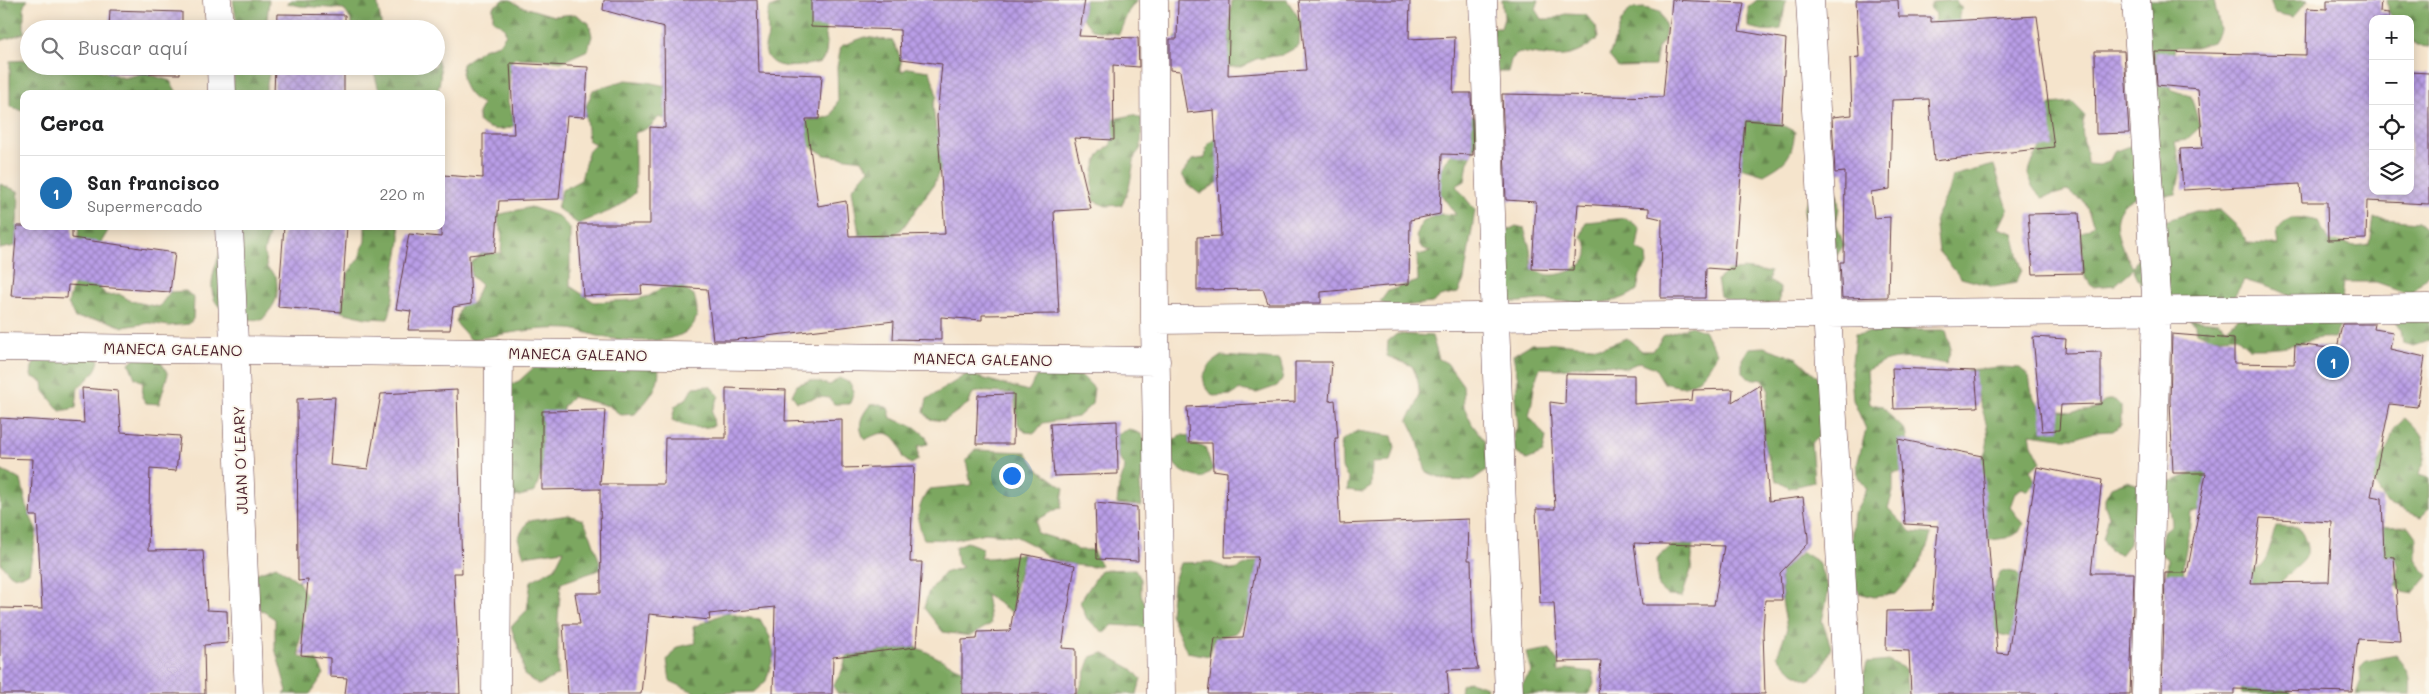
<!DOCTYPE html>
<html lang="es">
<head>
<meta charset="utf-8">
<style>
	:root { --surface:#fff; --page:#f6f6f6; --text:#202124; --muted:#757577; --line:#e0e0e0; --accent:#1f6fb2 }
	body { margin:0; font-family:Mali,sans-serif; background:var(--page); color:var(--text) }
	.controls { position:absolute; right:15px; top:15px; display:grid; overflow:hidden; border-radius:10px; box-shadow:0 2px 12px #0003 }
	.controls button { width:45px; height:45px; display:grid; place-items:center; padding:0; border:0; border-bottom:1px solid var(--line); background:var(--surface); color:var(--text); font:25px sans-serif }
	.you { position:absolute; left:1011px; top:475px; width:18px; height:18px; margin:-12px; border:4px solid #fff; border-radius:50%; background:#1a73e8; box-shadow:0 0 0 8px #1a73e833 }
	.badge { display:grid; place-items:center; width:32px; height:32px; border-radius:50%; background:var(--accent); color:#fff; font-size:16px; font-weight:700 }
	.pin { position:absolute; translate:-50% -50%; border:2px solid #fff; box-shadow:0 1px 5px #0006 }
	.list { margin:0; padding:0; list-style:none }
	h2 { display:flex; justify-content:space-between; align-items:center; height:65px; margin:0; padding:0 20px; font-size:21px }
	h2 small { font-size:16px; font-weight:400; color:var(--muted) }
	.list li { display:grid; grid-template-columns:32px 1fr auto; gap:15px; align-items:center; box-sizing:border-box; height:75px; padding:0 20px; border-top:1px solid var(--line) }
	.list b { display:block; font-size:19px; white-space:nowrap }
	.list p { margin:0; font-size:16px; white-space:nowrap; color:var(--muted) }
	.list em { font-size:16px; font-style:normal; color:var(--muted) }
	.icon { flex:none; width:28px; height:28px; fill:none; stroke:currentColor; stroke-width:2; stroke-linecap:round; stroke-linejoin:round }
	.map { position:relative; flex:none; width:2429px; height:694px; overflow:hidden }
	.search { position:absolute; background:var(--surface); box-shadow:0 2px 12px #0003; left:20px; top:20px; width:425px; height:55px; display:flex; align-items:center; gap:12px; box-sizing:border-box; padding:0 18px; border-radius:28px; color:var(--muted); font-size:19px }
	.panel { position:absolute; background:var(--surface); box-shadow:0 2px 12px #0003; left:20px; top:90px; width:425px; height:140px; border-radius:10px }
	.map>svg:first-child { display:block }
</style>
</head>
<body>
<div class="map">
<svg width="2429" height="694" viewBox="0 0 2429 694">
	<defs>
		<pattern id="forest-firs" width="22" height="20" patternUnits="userSpaceOnUse" patternTransform="scale(1.25)"><rect width="22" height="20" fill="#7ba760"/><path d="M5 1l3.5 6h-7zM16 11l3.5 6h-7z" fill="#67874f"/></pattern>
		<pattern id="building-cross-hatch" width="8" height="8" patternUnits="userSpaceOnUse" patternTransform="scale(1.25)"><rect width="8" height="8" fill="#b99ee7"/><path d="M0 0l8 8M0 8l8-8" fill="none" stroke="#9880bb"/></pattern>
	</defs>
	<rect width="100%" height="100%" fill="#fbf7ec"/>
	<filter id="ink" filterUnits="userSpaceOnUse"><feTurbulence type="fractalNoise" baseFrequency=".02" numOctaves="2"/><feDisplacementMap in="SourceGraphic" scale="10" xChannelSelector="R" yChannelSelector="G"/><feConvolveMatrix kernelMatrix="1 2 1 2 8 2 1 2 1" color-interpolation-filters="sRGB"/></filter>
	<filter id="wash" filterUnits="userSpaceOnUse"><feTurbulence type="fractalNoise" baseFrequency=".0096" numOctaves="4" result="noise"/><feDisplacementMap in="SourceGraphic" scale="20" xChannelSelector="R" yChannelSelector="G"/><feGaussianBlur stdDeviation="1.12" result="paint"/><feColorMatrix in="noise" values="0 0 0 0 0 0 0 0 0 0 0 0 0 0 0 0 0 1.4 0 .05"/><feComposite in="paint" operator="in"/></filter>
	<g filter="url(#wash)">
		<rect width="100%" height="100%" fill="#f5e4cc"/>
		<path fill="url(#forest-firs)" stroke="#626346" d="M0,0H28L24,5V33L0,41Z
			M233,0H269L266,29H238Z
			M292,0H377L382,29H352V22L344,9L300,6L287,3Z
			M504,0H511L520,6L554,16L575,14L589,23L592,36L588,50L561,62L543,59L515,58L510,63L508,102L515,125C502,132 491,131 479,122L478,113L483,104C466,96 460,83 462,64L483,49L499,44L506,34L504,27L493,20V7Z
			M788,0H828L831,15L825,31L827,42L826,54L821,62C804,66 766,75 765,47C765,43 768,39 768,35C768,25 766,19 770,8Z
			M1085,0H1137L1128,12L1119,34L1092,30L1082,17Z
			M1232,0H1287L1301,21L1299,46L1282,55L1256,59L1241,67H1212L1199,62L1174,70L1166,52L1178,34L1207,29L1229,30Z
			M1502,0H1539L1536,9L1542,19H1553L1565,14L1586,15L1596,27L1598,38C1572,63 1552,57 1519,52L1511,60L1508,72H1495L1493,28H1501L1504,18Z
			M1757,0H1786L1781,29L1766,31L1748,27V7Z
			M1955,0L1962,9L1959,15L1958,29L1934,22L1936,14L1929,7L1933,2Z
			M2141,0H2214L2220,30L2213,42L2195,47H2175L2170,74V89L2191,96L2200,127L2186,140L2175,142L2181,169L2176,194L2163,196Z
			M2270,0H2308L2293,17L2275,13Z
			M2387,0H2429V47L2416,46L2410,39V19H2394L2389,13Z
			M1644,8L1660,12L1666,27L1664,40L1658,48L1655,66L1618,67L1609,56L1621,22L1630,9Z
			M865,37L893,41L901,59V72L908,68L930,71L937,96L933,106L936,130L964,137L941,167L933,186L902,229L856,262L859,235L852,189L869,169L862,160L825,155L793,136L802,121L831,117L838,100L837,67L841,46Z
			M436,58C443,68 440,83 437,94H380L375,76L374,66H436Z
			M29,60V66H87L124,78L145,73L170,81L178,94H24V112L10,106V61Z
			M235,66H266L269,74L265,94H232Z
			M626,80L647,82L694,92L681,124L659,117L650,127L635,133V193L617,208L578,224L557,208L562,190L581,180L588,152L595,144L588,140L585,109L593,90Z
			M2072,102L2085,115C2078,135 2087,143 2087,164L2099,165L2109,162L2114,152L2133,145L2138,196C2102,210 2119,243 2133,268L2152,225L2196,211H2221L2239,228L2248,243L2278,245L2276,232C2290,213 2297,217 2318,221L2328,240L2355,246L2370,244L2374,218L2418,222L2429,231V273L2411,294L2376,282H2344L2342,299H2297L2280,291L2244,280L2233,299H2173L2144,292L2133,269L2115,285L2092,287L2083,273L2081,233L2094,225L2084,201L2067,191L2042,198C2023,180 2027,169 2040,149L2036,119L2051,104Z
			M1462,110L1479,119L1481,135L1468,162L1465,181L1456,186L1475,210L1464,280L1458,293L1440,297L1432,303L1390,307L1380,302L1388,291L1418,281L1417,255L1431,252L1421,247L1416,237L1422,221L1440,214L1456,215L1432,182L1451,154L1455,114Z
			M1133,115L1142,119L1141,148L1135,156L1129,188L1122,205L1106,206L1094,201C1091,185 1092,151 1111,146L1113,119Z
			M1745,120L1779,123L1795,132C1791,159 1787,162 1764,175L1741,168Z
			M1214,139L1225,142L1228,182L1217,183L1200,194L1187,184L1182,174L1192,160L1205,158L1207,146Z
			M1994,165L2008,209L1999,228L2013,233L2022,270L2016,283L1994,287L1961,278L1939,252L1935,218L1947,195L1952,176Z
			M0,184L18,191L19,199L15,246L0,249Z
			M1822,190L1837,192L1839,208L1836,223L1844,245L1837,255L1805,246L1804,206L1810,196Z
			M531,207L558,216L570,228V286L594,302L633,300L649,296L660,289L680,286L694,295C695,299 697,305 697,310C698,349 632,341 607,338C594,336 582,330 569,329C536,327 503,334 471,340L456,323L461,304H472L481,285L471,276V263L481,254L501,253L502,236L497,215Z
			M1626,218L1640,228L1637,248L1646,254L1647,265L1640,275L1637,290C1610,311 1572,300 1540,300C1531,300 1522,303 1513,302C1504,301 1493,294 1485,290L1498,235L1516,226L1524,228L1530,248L1532,269C1538,271 1545,275 1551,275C1565,275 1592,265 1587,246C1587,243 1583,239 1581,236L1586,222Z
			M79,226H103L108,231L97,249L99,287L106,295L119,294L131,301L159,307L170,292L186,291L194,298L193,319L189,324L169,326L149,323L123,327L105,320L75,318L68,303L74,282Z
			M231,226H272L264,252L267,268L276,276C279,299 277,302 262,320C249,320 241,318 229,313C194,298 222,251 231,226Z
			M365,226H399C402,241 398,250 396,265C394,286 395,298 388,319L366,318L341,312L348,273L359,258L365,241Z
			M1742,269L1770,272L1769,280L1780,288L1779,303L1738,304L1720,296L1717,280L1726,272Z
			M2429,305V341L2414,346L2403,343L2401,330L2395,321Z
			M2333,315L2340,326L2334,338C2315,337 2313,340 2296,344C2281,348 2265,348 2249,348L2236,336L2210,338L2197,332L2196,325L2189,319L2218,322L2227,328L2239,317Z
			M1691,326L1704,331L1717,353C1711,366 1700,384 1684,386C1678,387 1670,384 1664,383L1655,368L1640,362L1626,368L1612,365L1592,364L1561,369L1540,368C1532,386 1534,398 1529,416L1546,437L1543,453L1527,460L1515,452L1514,435L1518,425L1515,397L1518,380L1513,355L1531,344L1556,343L1603,347L1627,338L1642,351H1653L1663,336Z
			M1890,330H1946L1951,349L1946,364C1919,358 1890,353 1867,371L1870,404L1883,406L1895,422L1906,430L1909,450L1960,451L1958,469L1893,473V492L1888,508L1911,532L1931,534C1925,558 1913,576 1896,594L1874,597L1855,592L1851,542L1854,514L1867,489L1858,477L1857,465L1866,429L1853,400L1851,372L1855,334Z
			M1397,334L1432,336L1439,359L1447,363L1463,385L1464,407L1472,424L1485,441L1488,469L1471,481L1447,480L1426,472L1417,438L1408,419C1422,400 1422,387 1412,366L1387,356L1388,341Z
			M1764,347L1797,358L1821,380L1823,433L1811,443L1814,482L1789,488L1776,480L1765,449L1763,421L1769,391L1763,380L1747,378L1742,372V359L1749,348Z
			M42,349L99,359C98,371 88,380 78,387L76,408L60,411L44,391L43,382L31,376L32,367Z
			M139,354L161,362L168,374L159,404L146,403L142,397L143,382L135,378L129,363Z
			M1221,356L1280,360L1283,371L1282,379L1277,386L1257,393L1240,390L1232,395L1213,396L1205,386L1203,376L1211,363Z
			M543,359L658,362C662,386 650,397 635,414L621,415L609,406L572,397L563,407L561,432L542,470L535,492L512,498L498,491L499,389L519,381Z
			M2001,367L2020,368L2029,376C2031,386 2031,398 2039,405C2048,413 2084,413 2094,409C2099,407 2103,402 2107,400H2115L2121,406V425L2113,431L2094,432L2077,438H2061L2030,434L2032,444L2041,462L2030,470L2035,481L2028,491L2022,488L2015,493L2010,507L2023,524L2019,532L2007,538L1973,542L1981,459C1996,439 1982,410 1975,388L1947,376L1968,370Z
			M967,374L1028,391L1038,375L1082,376L1094,388L1092,404L1078,417L1043,423L1035,433L1025,432L1018,424L1014,393C999,394 987,390 973,393L969,403L944,421L929,419L924,412L927,399Z
			M839,378L850,383L854,391L850,404H834L830,398L819,397L797,402L792,395L797,385L810,380L830,385Z
			M710,386L719,396L712,411L714,426C698,429 687,428 672,420L675,406L687,398L693,387Z
			M880,404L888,408L891,418L915,427L926,436L928,444L918,446V460L911,464L903,458C899,433 886,427 865,440C857,426 860,417 870,405Z
			M2405,418C2427,439 2429,443 2420,474L2429,477V509L2421,517L2387,504L2370,477C2374,465 2383,458 2388,447C2394,432 2390,429 2405,418Z
			M1129,429L1141,434L1149,447L1140,485L1142,506L1117,504L1119,486L1125,468L1118,456L1117,434Z
			M1357,431L1392,436L1395,447L1391,462L1372,463L1371,487L1363,492L1347,490L1349,480L1342,468L1341,441Z
			M1182,435L1189,436V444L1205,447L1213,470L1203,478C1180,474 1166,465 1173,440Z
			M975,450L1026,452L1037,468L1064,488L1061,507L1037,520V533L1066,542L1078,550H1092L1101,565L1093,567L1075,565L1051,559L1031,544L1015,536L985,533L952,540L924,539C915,519 917,507 929,489L971,485L966,460Z
			M0,470L21,480L28,511L37,531L29,572L22,576L11,575L1,564Z
			M2192,473H2207L2214,506L2197,512H2191L2189,534L2183,564L2184,576L2166,603C2161,591 2168,572 2168,559L2159,552L2163,532L2172,525C2172,508 2163,503 2166,482L2177,480Z
			M2126,481L2136,484L2146,492L2141,519L2131,525L2129,544L2120,555L2110,551L2103,539L2109,516L2105,506V498L2111,487Z
			M569,515L583,520L591,536L602,569L561,583L558,619V675L539,685L524,675L522,658L511,627L527,610L531,581L555,568L564,550L524,556L518,538L528,521Z
			M2276,526L2299,527C2318,562 2301,559 2280,583L2291,694H2242L2234,671L2243,575C2270,568 2268,549 2276,526Z
			M2408,526L2416,537V559L2428,576L2413,594L2403,592L2396,584L2398,567L2394,557L2378,556L2382,527Z
			M967,542L983,548L980,558C996,559 1008,554 1024,554L1015,589L1013,613L986,595L991,624L970,636L943,632L924,608L928,593L944,573L963,567L957,563L955,547Z
			M1693,545L1691,570L1682,597L1668,596L1658,587L1657,559L1671,546Z
			M1802,552L1818,562L1829,590L1822,621L1831,647L1821,671L1808,680L1793,672L1777,656L1787,629L1782,600L1780,573Z
			M1260,559L1248,611L1236,633L1215,638L1209,656L1187,652L1170,614L1173,584L1180,563L1209,562L1234,570Z
			M276,566L298,581L308,598L301,619L304,624L299,644L300,657L317,661L324,674L310,694H284L287,691L275,648V619L258,608L252,575Z
			M1135,569L1141,579V595L1150,613L1146,627L1113,625L1104,633L1087,619L1080,602L1101,570Z
			M2008,571L2018,573L2024,582L2012,637L1998,634C1988,621 1996,605 1992,591L2001,572Z
			M727,612L742,617L760,619L770,637L774,655L766,681L754,692L698,694L670,681L667,660L677,647L696,643L693,627Z
			M915,647C932,653 945,663 962,669V694H838L833,686L841,673L847,656Z
			M1550,649L1558,662L1559,673L1567,669L1593,672L1594,684L1589,694H1522L1521,686L1531,672L1526,653Z
			M1103,653L1132,669L1141,679L1137,694H1078L1091,657Z
			M2396,655C2408,669 2412,676 2410,694H2356L2361,680L2360,668L2367,661Z
			M1890,661L1905,669L1908,694H1863V678L1867,663Z
			M1469,681L1487,687L1485,694H1460L1461,685Z"/>
		<g id="blocks">
			<path fill="url(#building-cross-hatch)" fill-rule="evenodd" d="M604,0H757L759,73L822,75L819,119H806L818,206L846,201L849,236L945,234L937,117L942,64L901,59L900,30L811,27V0H1085L1079,36L1138,38L1139,67L1113,65L1114,140L1074,138L1091,209L1054,211L1059,314L982,315V320L941,317V340L893,339L894,321L733,340H713L707,289L641,285L642,294L583,296L578,224H650V127L665,128L664,27L603,10Z
				M1178,0H1230L1228,75L1306,70L1299,0H1410L1409,39L1455,37L1453,93H1471L1473,155L1442,154L1440,214L1410,220L1409,284L1321,292V303H1268L1263,289L1197,290V237L1221,236L1214,110L1187,113L1180,71L1170,70V39H1177Z
				M1672,0L1744,3L1739,31L1786,39L1781,123L1745,120L1734,270L1706,268L1705,298H1661L1662,219L1649,216V208L1578,204L1573,270L1532,269L1536,202L1506,200L1502,94L1663,97Z
				M1856,0H1898L1899,17H1931V22L2037,16L2054,147L1934,161L1929,99L1892,100L1890,189L1871,192L1874,218L1890,217L1888,297L1842,298L1840,262H1844L1845,172L1835,173L1832,117L1852,115L1850,58L1859,57Z
				M2327,0H2381L2380,12L2389,13V19H2373V191H2410V72L2429,73V204L2367,201L2366,239L2328,240L2327,202H2302L2300,184L2183,190L2180,149L2203,148L2198,89L2157,85L2155,52L2306,55L2307,8L2327,9Z
				M110,10L182,12V29H109Z
				M278,14L345,15V29H277Z
				M2095,51H2124L2129,133L2096,134Z
				M510,63L588,67L585,117L567,116L559,199L499,201L495,252L469,255L471,304L453,307L450,330H408L411,311L396,309L409,234L441,237L443,175L483,178V134H514Z
				M108,66H180V74L107,73Z
				M275,66H344V94H274Z
				M2079,213L2083,273L2033,274L2028,214Z
				M17,226H72V238L175,253L170,292L68,285L67,298L11,296Z
				M284,226H347L341,312L278,307Z
				M2342,324H2375L2374,329L2393,332L2390,349L2425,357L2417,407L2390,404L2371,496L2382,498L2384,556L2394,557L2400,641L2358,639L2352,692L2234,689V694H2162L2165,573H2187L2206,473H2173L2170,400L2172,334L2234,339V363L2294,364L2295,344L2337,349ZM2260,518L2332,522L2329,582L2251,583Z
				M2033,337L2066,339L2065,353L2101,352V404L2061,405L2059,430L2042,431Z
				M1295,362H1332L1329,401L1335,400L1338,438H1335L1340,524L1469,519L1468,560H1471L1473,641L1478,669L1447,670L1449,694H1208L1215,638L1243,637L1258,557H1225L1227,472L1213,470L1212,443H1189L1187,407L1295,402Z
				M1892,368L1975,371L1978,407L1894,409Z
				M1566,374L1634,375V404L1692,400L1693,390L1733,389L1732,402L1760,385L1769,501L1803,497L1808,537V544L1780,573L1782,600H1765L1763,631L1765,694H1598L1601,661L1558,662L1554,603H1540L1536,509H1555L1550,402L1565,404ZM1634,543L1724,546L1714,605H1642Z
				M82,388L118,391L121,432L180,436L176,471L150,469L148,551L203,550L207,610L227,611L228,643L204,645L205,694H0V608L42,609L37,516H30L33,459L0,458V418L84,423Z
				M726,388L786,390L785,421L842,419V468L914,466L910,562H922L916,647L833,657L832,694H773L775,607L709,614L710,620L649,614L641,694H568L563,624H580L575,593H601L600,489L542,490V411L605,410L600,484H664L665,438H726Z
				M457,390L462,573H454L460,694H345L347,678L330,677V658L301,655L308,580L298,581L297,399L335,397L330,465L368,469L381,394Z
				M1014,394L1013,444H976L978,395Z
				M1117,421L1118,474L1054,476L1050,424Z
				M1898,439L1982,456L1997,653L2008,654L2037,467L2102,480L2091,573H2134L2130,694H1911L1909,651L1886,650L1887,611L1932,610L1938,526L1905,524Z
				M1095,503L1137,507L1138,561L1097,559Z
				M1023,554L1075,565L1062,648L1076,649V694H962V640L977,639L978,632L1010,631Z"/>
		</g>
	</g>
	<g filter="url(#ink)">
		<use href="#blocks" fill-opacity="0" stroke="#643d43" stroke-width="1"/>
		<g fill="none" stroke-linecap="round" stroke-linejoin="round">
			<g stroke="#643d43" stroke-width="29">
				<path id="minor" d="M217,0L219,29
					M1154,0L1155,320L1161,694
					M1483,0L1509,694
					M1810,0L1848,694
					M2136,0L2157,310L2146,694
					M221,66L222,94
					M229,226L249,694
					M1155,320L2429,308
					M0,347L1156,361
					M496,694L499,353"/>
			</g>
			<use href="#minor" stroke="#fff" stroke-width="28"/>
		</g>
	</g>
	<g text-anchor="middle" dominant-baseline="central" stroke-width="4" stroke-linejoin="round" paint-order="stroke">
		<g font-size="15" fill="#4a1f2b" stroke="#fbf7ec">
			<text transform="translate(173 349) rotate(1)">MANECA GALEANO</text>
			<text transform="translate(578 354) rotate(1)">MANECA GALEANO</text>
			<text transform="translate(983 359) rotate(1)">MANECA GALEANO</text>
			<text transform="translate(240 460) rotate(-92)">JUAN O´LEARY</text>
		</g>
	</g>
</svg>
<div class="controls">
<button>+</button>
<button>−</button>
<button><svg class="icon" aria-label="locate" viewBox="0 0 24 24"><circle cx="12" cy="12" r="6"/><path d="M12 2v4M12 18v4M2 12h4M18 12h4"/></svg></button>
<button><svg class="icon" aria-label="layers" viewBox="0 0 24 24"><path d="M12 4l9 5-9 5-9-5zM3 14l9 5 9-5"/></svg></button>
</div>
<div class="you"></div>
<div class="pin badge" style="left:2333px;top:362px">1</div>
<div class="search"><svg class="icon" aria-label="search" viewBox="0 0 24 24"><circle cx="10" cy="10" r="6"/><path d="M15 15l6 6"/></svg>Buscar aquí</div>
<section class="panel">
<h2>Cerca<small></small></h2>
<ul class="list">
<li><span class="badge">1</span><div><b>San francisco</b><p>Supermercado</p></div><em>220 m</em></li>
</ul>
</section>
</div>
</body>
</html>
